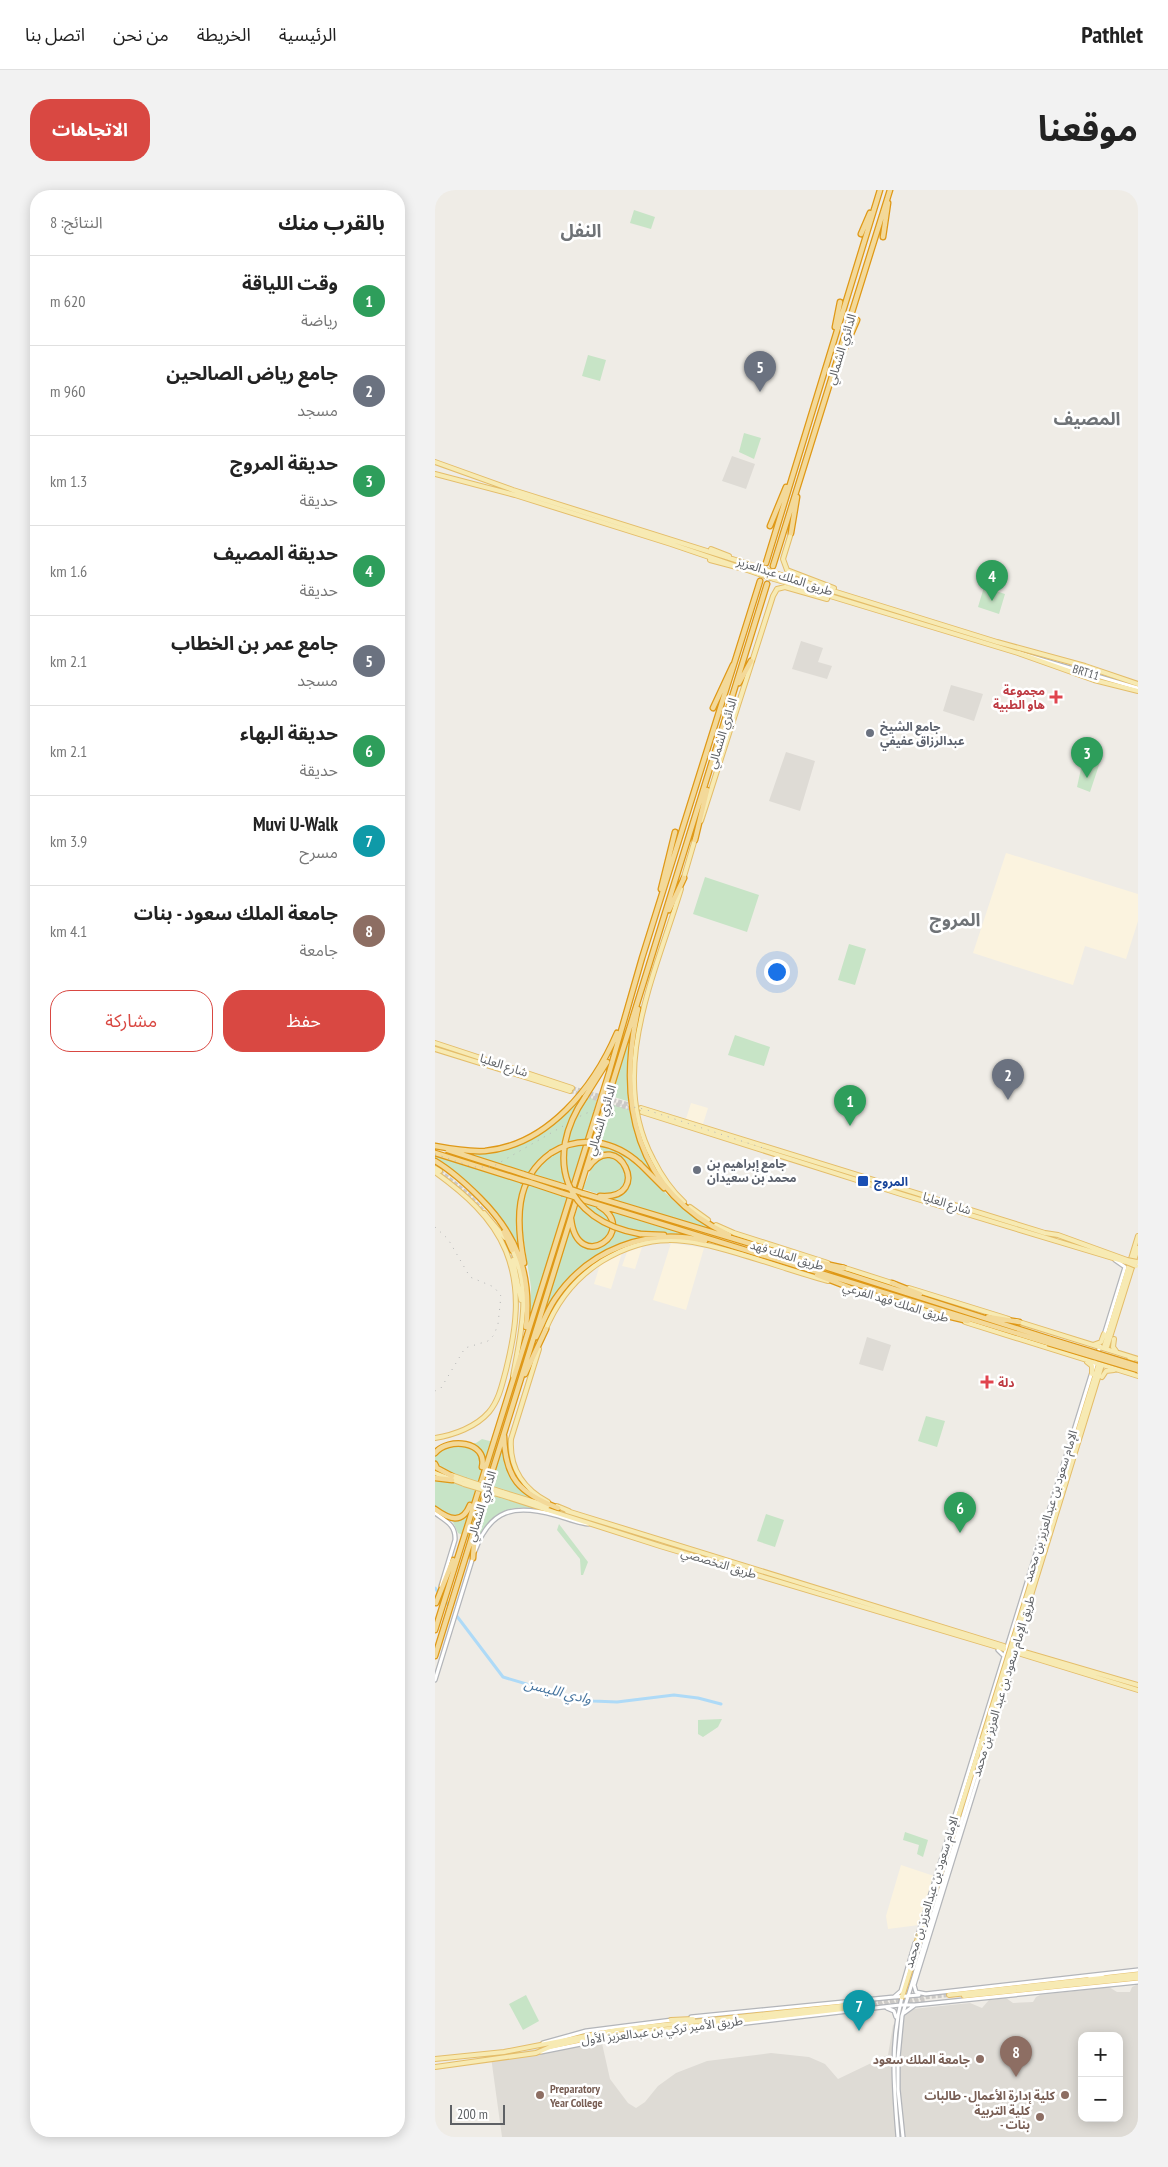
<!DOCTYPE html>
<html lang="ar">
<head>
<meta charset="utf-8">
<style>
	:root { --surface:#fff; --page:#f2f2f2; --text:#222; --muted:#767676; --line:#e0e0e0; --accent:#d94842 }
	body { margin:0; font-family:"PT Sans Narrow","Noto Sans Arabic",sans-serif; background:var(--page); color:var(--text); direction:rtl }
	.controls { position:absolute; right:15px; bottom:15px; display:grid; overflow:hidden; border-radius:10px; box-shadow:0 2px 12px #0003 }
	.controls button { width:45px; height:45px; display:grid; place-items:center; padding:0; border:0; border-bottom:1px solid var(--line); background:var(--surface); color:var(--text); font:25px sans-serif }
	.scale { position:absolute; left:15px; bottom:12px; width:55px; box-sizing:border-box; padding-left:5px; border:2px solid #5e6165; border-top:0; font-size:14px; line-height:18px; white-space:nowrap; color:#5e6165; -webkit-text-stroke:4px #fff; paint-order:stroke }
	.you { position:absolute; left:341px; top:781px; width:18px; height:18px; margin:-12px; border:4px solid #fff; border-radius:50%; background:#1a73e8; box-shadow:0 0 0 8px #1a73e833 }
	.badge { display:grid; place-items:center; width:32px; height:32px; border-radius:50%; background:var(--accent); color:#fff; font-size:16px; font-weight:700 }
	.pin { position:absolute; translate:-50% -41px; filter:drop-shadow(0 1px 2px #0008) }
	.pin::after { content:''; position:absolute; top:26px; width:18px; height:15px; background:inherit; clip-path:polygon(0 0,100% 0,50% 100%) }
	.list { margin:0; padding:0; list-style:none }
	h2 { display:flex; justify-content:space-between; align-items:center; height:65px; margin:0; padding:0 20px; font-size:21px }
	h2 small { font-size:16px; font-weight:400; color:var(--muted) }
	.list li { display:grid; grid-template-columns:32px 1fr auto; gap:15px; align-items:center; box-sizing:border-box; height:90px; padding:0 20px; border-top:1px solid var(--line) }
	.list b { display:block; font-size:19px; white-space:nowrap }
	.list p { margin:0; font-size:16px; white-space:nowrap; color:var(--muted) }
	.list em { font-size:16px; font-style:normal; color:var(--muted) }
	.actions { display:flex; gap:10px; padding:15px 20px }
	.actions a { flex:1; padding:11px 0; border:1px solid var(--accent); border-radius:20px; text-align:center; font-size:18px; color:var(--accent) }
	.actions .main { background:var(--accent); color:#fff }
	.map { position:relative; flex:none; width:703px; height:1947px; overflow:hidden; direction:ltr; border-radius:20px }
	header { display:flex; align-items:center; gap:30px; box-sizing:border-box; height:70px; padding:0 25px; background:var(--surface); border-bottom:1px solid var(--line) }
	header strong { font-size:24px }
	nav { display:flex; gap:28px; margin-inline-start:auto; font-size:18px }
	.intro { display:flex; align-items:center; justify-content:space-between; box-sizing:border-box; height:120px; padding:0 30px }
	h1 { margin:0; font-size:35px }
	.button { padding:12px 22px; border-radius:20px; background:var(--accent); color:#fff; font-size:18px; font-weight:700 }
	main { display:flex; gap:30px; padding:0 30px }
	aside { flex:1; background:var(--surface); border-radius:20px; box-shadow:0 2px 12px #0003 }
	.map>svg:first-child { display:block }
</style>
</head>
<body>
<header>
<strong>Pathlet</strong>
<nav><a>الرئيسية</a><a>الخريطة</a><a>من نحن</a><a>اتصل بنا</a></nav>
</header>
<div class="intro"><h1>موقعنا</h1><a class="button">الاتجاهات</a></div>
<main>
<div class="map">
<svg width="703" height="1947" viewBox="0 0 703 1947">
	<rect width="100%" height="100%" fill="#efece6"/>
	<path fill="#fbf3df" d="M571,663L703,704V731L691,769L650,756L638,795L538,763Z
		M256,913L273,918L268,934L251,929Z
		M236,1053L269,1058L251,1120L218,1110Z
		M207,1057L200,1079L187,1076L192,1062Z
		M187,1063L176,1099L159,1094L165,1075Z
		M466,1675L499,1686L484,1735L453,1739L451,1726Z"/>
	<path fill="#dedbd5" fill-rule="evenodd" d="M297,266L320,274L311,299L287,291Z
		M366,451L388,458L383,472L397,476L392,489L357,479Z
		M516,495L548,504L539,531L508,521Z
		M351,562L380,571L365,621L334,611Z
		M432,1147L456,1155L448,1181L424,1174Z
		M703,1794V1947H67L56,1867L102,1859L129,1851L166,1849L175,1889L193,1913L201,1918L210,1912L223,1896L241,1883L272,1871L336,1863L374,1867L390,1874L403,1889L453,1865L458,1835L461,1832L467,1833L470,1823L477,1819L535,1813L547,1818L554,1810L571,1808L578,1813L598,1812L601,1807L605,1805L674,1797L682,1802H695L697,1797ZM647,1846H684V1928H647Z"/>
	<path fill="#c7e4c6" d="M199,20L220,27L216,39L195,33Z
		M153,165L171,170L165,191L147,186Z
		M309,243L326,248L319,269L304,262Z
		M549,397L570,404L564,424L543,417Z
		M646,559L667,566L655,602L642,597L647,574L642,572Z
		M270,687L324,705L312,742L258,724Z
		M414,754L431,759L420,795L403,790Z
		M196,842L192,872L195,912L176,906Z
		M300,845L335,857L329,876L293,865Z
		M147,906L140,918L143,920L152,907L162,910L151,950C126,951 108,966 93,983L26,963L63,960L104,943Z
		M173,913L196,920L202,947L218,984L208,973L205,976C228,1001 250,1025 281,1041L175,1009C203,1000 201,964 174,963C168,963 160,968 156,969Z
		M149,954L137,995L97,985C109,967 128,956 149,954Z
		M0,965L88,993L82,1016L85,1063C67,1023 39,991 0,970Z
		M169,967C188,967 192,978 190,995C173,1008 167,1005 148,999L158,974Z
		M92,993L133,1008L94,1133L96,1097L86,1033V1019Z
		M145,1011C152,1014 160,1016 167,1020C183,1030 174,1060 154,1055C149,1053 145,1049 141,1046L138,1031Z
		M172,1018L260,1045L202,1041L201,1045L214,1047C181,1052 147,1069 128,1096C121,1106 115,1121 107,1128L136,1034C140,1070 177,1065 180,1033Z
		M491,1226L510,1231L502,1257L483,1251Z
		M47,1249L69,1255C69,1271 73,1286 84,1298C93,1307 97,1307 101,1319C72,1314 53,1324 42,1352L23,1343L18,1332L0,1321V1258L15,1253H41Z
		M331,1324L349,1330L340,1357L322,1351Z
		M124,1334L153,1372L148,1385H146L145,1369L122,1340Z
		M287,1529L283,1537L268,1547L263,1544V1530Z
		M470,1642L493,1650L488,1667L482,1664L484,1655L468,1650Z
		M91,1805L104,1831L88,1840L74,1814Z"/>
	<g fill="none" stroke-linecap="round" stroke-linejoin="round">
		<path stroke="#aedaf7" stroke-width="3" d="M0,1398L3,1402
			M12,1413V1414
			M21,1425L68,1487L132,1506L158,1511L182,1512L239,1505L263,1508L286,1514"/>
		<path stroke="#cbc9c6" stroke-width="4" stroke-dasharray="4 2" stroke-linecap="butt" d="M137,898L206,918
			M135,901L207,922
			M5,981L33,1004L51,1024
			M65,1044L78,1070
			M425,1814L514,1805
			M426,1817L491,1810"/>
		<path stroke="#cbc9c6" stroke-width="4.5" stroke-dasharray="4.5 2" stroke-linecap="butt" d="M325,391L331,373
			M332,394L338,376"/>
		<g stroke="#b3b5b9" stroke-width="5.5">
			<path id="secondary" d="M584,463L703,498
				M669,1145L690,1077L680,1070
				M0,1323C11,1331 21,1335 20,1350L6,1396
				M603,1357L609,1345
				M40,1361C55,1319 79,1314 120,1325C131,1328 142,1333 153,1334
				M563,1460L569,1466
				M0,1490L38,1367
				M483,1745C543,1548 605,1352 665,1156
				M655,1788L668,1785
				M490,1804L703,1780
				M491,1804L481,1802L479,1795L575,1485
				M460,1807L484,1805
				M452,1818L459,1821L461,1827
				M469,1823L480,1815L703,1792
				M256,1827L459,1807L466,1801L480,1753
				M252,1840L465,1815H480
				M108,1853L151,1841L237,1830
				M106,1862L176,1848L241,1841
				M463,1947C459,1899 455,1854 467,1807
				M468,1947L463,1899V1868L467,1826L551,1551"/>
		</g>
		<g stroke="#e4bd6a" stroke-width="6">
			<path id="primary" d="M0,272L78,300L326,378
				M0,284L80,305L236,354L324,384
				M356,343L348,369L352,380L399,398
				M276,359L294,366
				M275,370L309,379
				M340,383L562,452L650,476L703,494
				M339,389L583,463L659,490L703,501
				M266,631L338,406L342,399L350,397L392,409
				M248,690L260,649
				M246,699C220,785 172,883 218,969C226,985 236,1000 249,1012
				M0,853L137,898
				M0,859L135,901
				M206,918L610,1043L623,1045L692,1070
				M207,922L469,1005L691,1072
				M0,978L5,981
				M0,982C29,1003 57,1027 71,1061C87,1101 81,1140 71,1180C67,1195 64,1210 54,1222C41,1237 19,1245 0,1248
				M255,1017L273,1030
				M49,1023L70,1048
				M281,1035L299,1043L393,1073
				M77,1059C97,1100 86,1143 78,1186
				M78,1070L86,1110
				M407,1077L460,1094
				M412,1097L508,1126
				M474,1098L574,1129
				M581,1131L703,1169
				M530,1132L703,1186
				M110,1141C122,1111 140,1088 167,1071C216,1041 251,1048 302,1063C333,1072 363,1083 393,1091
				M679,1149L678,1157L681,1161
				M658,1155L666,1152L669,1144
				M669,1157L703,1046
				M672,1157L703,1058
				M104,1159L76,1249C74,1278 89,1299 113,1312
				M652,1172L657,1176V1184
				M698,1183L692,1180L691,1174L694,1170L698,1169
				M667,1187L671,1181L679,1180
				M0,1283L29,1294
				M16,1285L30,1290
				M67,1302L113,1316
				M66,1305L225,1356L569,1459
				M122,1316L134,1321
				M132,1321L569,1456
				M606,1360L663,1176
				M610,1360L666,1178
				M586,1461L703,1495
				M586,1464L703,1500
				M481,1754L484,1744
				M514,1805L703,1784
				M529,1806L703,1788
				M467,1807L547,1550
				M236,1830L258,1829
				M240,1841L255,1838
				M0,1869L69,1862L182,1840L425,1814
				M0,1877L101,1863L115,1857L154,1848L426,1817"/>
		</g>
		<g stroke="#df9816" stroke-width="7">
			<path id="motorway" d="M426,44L435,23
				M448,47L453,13
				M400,137L405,112
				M406,167L422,130
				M335,336L351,297
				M356,343L362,307
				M331,373L445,0
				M338,376L455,0
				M304,493L316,471
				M278,518L298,475
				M260,650L272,600
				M226,699L240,642
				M234,720L249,688
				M203,819C182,914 200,1000 294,1045
				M150,907L172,872
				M0,956C16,959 33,962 50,961C113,955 159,897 182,843
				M13,960L88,984
				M0,963L86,990
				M0,971C17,981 31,994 45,1008C82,1045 97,1084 91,1137
				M205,974L229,998
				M153,978C182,935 220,1010 165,1006
				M97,987L130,997
				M94,992L127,1003
				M147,1003L356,1066L615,1149
				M145,1009L613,1153
				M136,1029C143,1086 205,1040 164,1016
				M69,1042L77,1060
				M205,1044L229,1045
				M89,1073C81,1032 79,989 116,963
				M386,1073L409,1078
				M382,1085L413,1097
				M457,1093L485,1104
				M508,1125L533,1131
				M553,1127L584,1132
				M101,1147C107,1135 112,1121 120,1109C153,1060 212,1037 270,1051
				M90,1184L111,1139
				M69,1246C70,1288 84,1303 123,1318
				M0,1263C13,1247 53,1251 47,1277
				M0,1274L2,1278L17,1286
				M0,1288L17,1290
				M0,1319C14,1329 27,1335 35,1315
				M38,1368L40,1340
				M1,1413L18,1370
				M0,1440L174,883L207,768L325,391
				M0,1466L332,394"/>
		</g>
		<use href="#secondary" stroke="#fff" stroke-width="3"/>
		<use href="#primary" stroke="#f7eab3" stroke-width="4"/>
		<use href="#motorway" stroke="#f3d999" stroke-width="4.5"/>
		<path stroke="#b4b5b5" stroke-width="1" stroke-dasharray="1 6" stroke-linecap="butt" d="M0,964L38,977H57L149,924L167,918L187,915L209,919L328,958
			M0,1037L13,1049L35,1087L59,1097L66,1106L63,1134L59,1145L53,1151L30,1158L6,1198L0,1201"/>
		<g stroke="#e4bd6a" stroke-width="6" stroke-linecap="butt">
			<path id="primary-bridge" d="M326,378L340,383
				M324,384L339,389
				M692,1070L702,1072
				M691,1072L701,1076
				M30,1290L67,1302
				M29,1294L66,1305
				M547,1550L606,1360
				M551,1551L610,1360"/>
		</g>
		<g stroke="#df9816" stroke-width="7" stroke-linecap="butt">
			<path id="motorway-bridge" d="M150,907C108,968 129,1031 205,1044
				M116,963C146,944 180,951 205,974
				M88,984L97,987
				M86,990L94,992
				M130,997L147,1003
				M127,1003L140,1007
				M615,1149L703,1176
				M613,1153L703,1180"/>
		</g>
		<use href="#primary-bridge" stroke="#f7eab3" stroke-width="4"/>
		<use href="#motorway-bridge" stroke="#f3d999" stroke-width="4.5"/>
	</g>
	<g fill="#e0444e" stroke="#fff" stroke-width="2">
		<path d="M618.5 499.5h5v5h5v5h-5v5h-5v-5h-5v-5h5z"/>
		<path d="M549.5 1184.5h5v5h5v5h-5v5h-5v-5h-5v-5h5z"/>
	</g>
	<g fill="#6b7280" stroke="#fff" stroke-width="2">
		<circle cx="435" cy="543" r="5"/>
		<circle cx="262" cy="980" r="5"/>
	</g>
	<rect fill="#1a4fb4" stroke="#fff" stroke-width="2" x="422" y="985" width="12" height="12" rx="2.5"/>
	<g fill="#8d6e63" stroke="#fff" stroke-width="2">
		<circle cx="545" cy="1869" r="5"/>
		<circle cx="105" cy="1905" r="5"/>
		<circle cx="630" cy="1905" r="5"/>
		<circle cx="605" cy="1927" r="5"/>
	</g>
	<g text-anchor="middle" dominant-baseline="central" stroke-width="5" stroke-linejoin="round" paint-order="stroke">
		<g font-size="12" fill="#5e6165" stroke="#fff">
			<text transform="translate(406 159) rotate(-73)">الدائري الشمالي</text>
			<text transform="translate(350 386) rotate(18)">طريق الملك عبدالعزيز</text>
			<text transform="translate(651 482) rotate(17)">BRT11</text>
			<text transform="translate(287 543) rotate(-73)">الدائري الشمالي</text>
			<text transform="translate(69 875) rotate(18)">شارع العليا</text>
			<text transform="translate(166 930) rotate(-73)">الدائري الشمالي</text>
			<text transform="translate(512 1013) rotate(17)">شارع العليا</text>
			<text transform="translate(352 1065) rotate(17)">طريق الملك فهد</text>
			<text transform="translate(461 1112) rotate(17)">طريق الملك فهد الفرعي</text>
			<text transform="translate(46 1316) rotate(-73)">الدائري الشمالي</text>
			<text transform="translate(615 1316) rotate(-73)">الإمام سعود بن عبدالعزيز بن محمد</text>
			<text transform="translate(284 1373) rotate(17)">طريق التخصصي</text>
			<text transform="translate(568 1496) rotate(-73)">طريق الإمام سعود بن عبد العزيز بن محمد</text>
			<text transform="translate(496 1702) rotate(-73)">الإمام سعود بن عبدالعزيز بن محمد</text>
			<text transform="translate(227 1840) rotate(-7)">طريق الأمير تركي بن عبدالعزيز الأول</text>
		</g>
		<g font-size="12" font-weight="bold" fill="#be3a42" stroke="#fff" text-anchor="end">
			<text x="610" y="500">مجموعة<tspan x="610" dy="14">هاو الطبية</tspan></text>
			<text x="563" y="1192" text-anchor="start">دلة</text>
		</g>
		<g font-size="12" font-weight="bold" fill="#5b616d" stroke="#fff" text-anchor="start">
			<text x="445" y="536">جامع الشيخ<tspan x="445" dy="14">عبدالرزاق عفيفي</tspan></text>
			<text x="272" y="973">جامع إبراهيم بن<tspan x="272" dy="14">محمد بن سعيدان</tspan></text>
		</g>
		<g font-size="12" font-weight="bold" fill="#164399" stroke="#fff" text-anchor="start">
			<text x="439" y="991">المروج</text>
		</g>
		<g font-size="12" font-weight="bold" fill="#785e54" stroke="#fff" text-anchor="end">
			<text x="535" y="1869">جامعة الملك سعود</text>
			<text x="115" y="1898" text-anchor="start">Preparatory<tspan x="115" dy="14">Year College</tspan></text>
			<text x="620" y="1905">كلية إدارة الأعمال - طالبات</text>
			<text x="595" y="1920">كلية التربية<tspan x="595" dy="14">- بنات</tspan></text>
		</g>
		<g font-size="14" font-style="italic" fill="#4876a0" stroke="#fff">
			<text transform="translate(123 1501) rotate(14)">وادي الليسن</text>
		</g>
		<g font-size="18" font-weight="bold" fill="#6f7377" stroke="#fff">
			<text x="146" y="40">النفل</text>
			<text x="652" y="228">المصيف</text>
			<text x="520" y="729">المروج</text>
		</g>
	</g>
</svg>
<div class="controls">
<button>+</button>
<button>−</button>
</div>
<div class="scale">200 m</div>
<div class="you"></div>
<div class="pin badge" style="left:415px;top:936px;background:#2e9e5b">1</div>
<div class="pin badge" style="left:573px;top:910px;background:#6b7280">2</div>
<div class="pin badge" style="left:652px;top:588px;background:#2e9e5b">3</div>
<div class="pin badge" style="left:557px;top:411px;background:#2e9e5b">4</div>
<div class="pin badge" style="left:325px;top:202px;background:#6b7280">5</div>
<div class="pin badge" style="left:525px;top:1343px;background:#2e9e5b">6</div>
<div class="pin badge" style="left:424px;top:1841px;background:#0f9aa8">7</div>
<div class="pin badge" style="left:581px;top:1887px;background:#8d6e63">8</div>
</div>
<aside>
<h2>بالقرب منك<small>النتائج: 8</small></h2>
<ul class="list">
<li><span class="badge" style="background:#2e9e5b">1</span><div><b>وقت اللياقة</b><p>رياضة</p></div><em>620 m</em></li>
<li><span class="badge" style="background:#6b7280">2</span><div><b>جامع رياض الصالحين</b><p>مسجد</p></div><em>960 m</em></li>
<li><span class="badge" style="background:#2e9e5b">3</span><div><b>حديقة المروج</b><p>حديقة</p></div><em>1.3 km</em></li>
<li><span class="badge" style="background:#2e9e5b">4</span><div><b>حديقة المصيف</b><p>حديقة</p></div><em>1.6 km</em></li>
<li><span class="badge" style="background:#6b7280">5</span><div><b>جامع عمر بن الخطاب</b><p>مسجد</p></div><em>2.1 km</em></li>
<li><span class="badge" style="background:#2e9e5b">6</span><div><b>حديقة البهاء</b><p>حديقة</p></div><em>2.1 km</em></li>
<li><span class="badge" style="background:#0f9aa8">7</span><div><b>Muvi U-Walk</b><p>مسرح</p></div><em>3.9 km</em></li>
<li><span class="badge" style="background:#8d6e63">8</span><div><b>جامعة الملك سعود - بنات</b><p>جامعة</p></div><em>4.1 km</em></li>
</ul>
<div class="actions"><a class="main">حفظ</a><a>مشاركة</a></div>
</aside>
</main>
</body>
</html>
